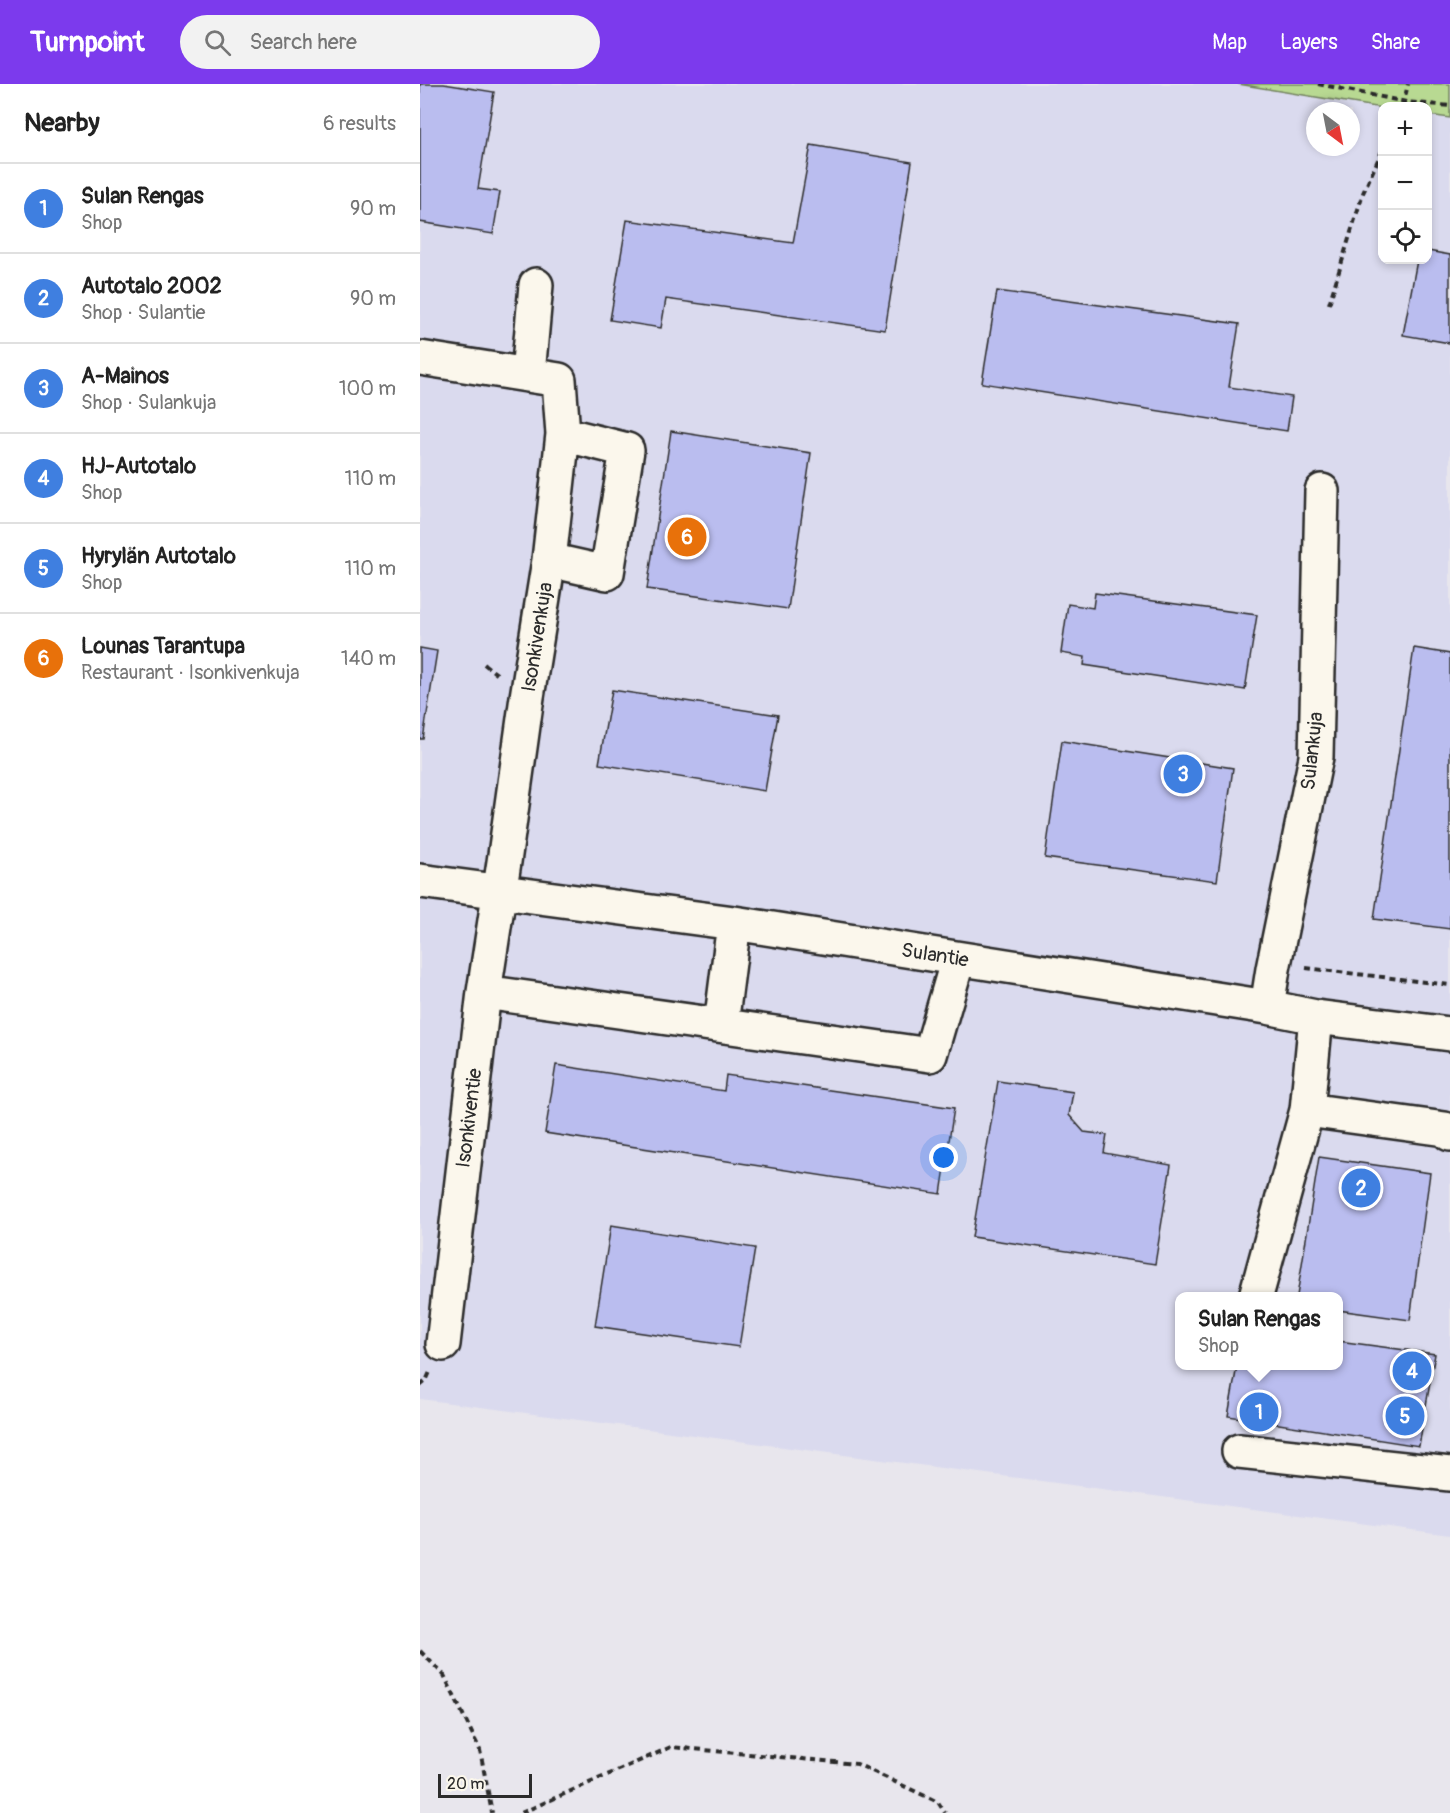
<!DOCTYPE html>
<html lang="en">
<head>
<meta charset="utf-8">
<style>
	:root { --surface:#fff; --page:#f2f2f2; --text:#222; --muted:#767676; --line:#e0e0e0; --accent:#7c3aed }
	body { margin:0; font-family:Pangolin,sans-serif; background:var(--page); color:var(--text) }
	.controls { position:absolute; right:18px; top:18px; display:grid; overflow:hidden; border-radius:12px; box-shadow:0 3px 9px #0003 }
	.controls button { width:54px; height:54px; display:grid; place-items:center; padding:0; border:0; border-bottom:2px solid var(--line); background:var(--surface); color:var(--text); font:30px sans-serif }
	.compass { position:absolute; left:886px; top:18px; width:54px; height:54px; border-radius:50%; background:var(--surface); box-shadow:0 3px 9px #0003; rotate:148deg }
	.scale { position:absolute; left:18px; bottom:15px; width:94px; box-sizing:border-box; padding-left:6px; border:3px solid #2b2b2b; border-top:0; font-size:16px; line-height:21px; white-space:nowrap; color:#2b2b2b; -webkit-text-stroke:4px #fbf7ec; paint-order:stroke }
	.you { position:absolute; left:524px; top:1074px; width:21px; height:21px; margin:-15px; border:4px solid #fff; border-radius:50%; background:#1a73e8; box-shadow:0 0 0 9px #1a73e833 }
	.badge { display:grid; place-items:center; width:39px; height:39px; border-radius:50%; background:var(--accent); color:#fff; font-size:20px; font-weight:700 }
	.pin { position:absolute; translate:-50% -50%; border:3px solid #fff; box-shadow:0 2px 6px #0006 }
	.popup { position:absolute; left:755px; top:1208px; width:168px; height:78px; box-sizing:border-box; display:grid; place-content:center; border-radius:12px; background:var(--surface); filter:drop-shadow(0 2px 4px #0005); font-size:20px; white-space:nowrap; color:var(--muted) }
	.popup b { font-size:22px; color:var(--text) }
	.popup::after { content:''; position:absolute; left:50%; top:100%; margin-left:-12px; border:12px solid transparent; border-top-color:var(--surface) }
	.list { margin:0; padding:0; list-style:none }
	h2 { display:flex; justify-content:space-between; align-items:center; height:78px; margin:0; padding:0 24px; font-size:26px }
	h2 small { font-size:20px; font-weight:400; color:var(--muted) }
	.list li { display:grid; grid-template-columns:39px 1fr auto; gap:18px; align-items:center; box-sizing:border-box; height:90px; padding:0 24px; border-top:2px solid var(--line) }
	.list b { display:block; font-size:22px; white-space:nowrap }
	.list p { margin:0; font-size:20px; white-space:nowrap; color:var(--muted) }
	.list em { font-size:20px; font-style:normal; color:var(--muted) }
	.icon { flex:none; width:33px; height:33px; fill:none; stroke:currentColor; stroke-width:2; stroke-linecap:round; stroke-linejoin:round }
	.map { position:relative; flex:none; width:1030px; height:1729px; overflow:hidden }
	header { display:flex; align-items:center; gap:36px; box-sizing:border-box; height:84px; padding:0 30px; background:var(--accent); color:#fff }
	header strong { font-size:28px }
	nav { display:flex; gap:33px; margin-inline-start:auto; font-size:21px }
	.search { width:420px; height:54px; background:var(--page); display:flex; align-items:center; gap:15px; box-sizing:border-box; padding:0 21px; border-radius:33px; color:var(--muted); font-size:22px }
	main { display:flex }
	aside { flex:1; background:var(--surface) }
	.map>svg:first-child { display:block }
</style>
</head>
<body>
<header>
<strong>Turnpoint</strong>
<div class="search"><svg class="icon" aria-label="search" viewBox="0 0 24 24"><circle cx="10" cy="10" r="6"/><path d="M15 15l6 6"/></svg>Search here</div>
<nav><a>Map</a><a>Layers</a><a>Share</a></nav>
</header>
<main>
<aside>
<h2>Nearby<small>6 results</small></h2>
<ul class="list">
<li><span class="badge" style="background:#3f7fe0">1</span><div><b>Sulan Rengas</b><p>Shop</p></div><em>90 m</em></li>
<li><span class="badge" style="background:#3f7fe0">2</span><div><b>Autotalo 2002</b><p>Shop · Sulantie</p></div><em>90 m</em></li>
<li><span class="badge" style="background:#3f7fe0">3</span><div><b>A-Mainos</b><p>Shop · Sulankuja</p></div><em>100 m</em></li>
<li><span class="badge" style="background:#3f7fe0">4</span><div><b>HJ-Autotalo</b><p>Shop</p></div><em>110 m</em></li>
<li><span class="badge" style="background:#3f7fe0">5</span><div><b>Hyrylän Autotalo</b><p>Shop</p></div><em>110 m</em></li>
<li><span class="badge" style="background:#e8710a">6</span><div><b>Lounas Tarantupa</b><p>Restaurant · Isonkivenkuja</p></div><em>140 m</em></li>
</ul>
</aside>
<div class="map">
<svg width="1030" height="1729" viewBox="0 0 1030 1729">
	<rect width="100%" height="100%" fill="#e8e6ed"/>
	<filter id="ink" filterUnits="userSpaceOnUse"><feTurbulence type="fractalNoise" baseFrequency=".0167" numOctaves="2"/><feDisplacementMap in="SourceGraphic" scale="12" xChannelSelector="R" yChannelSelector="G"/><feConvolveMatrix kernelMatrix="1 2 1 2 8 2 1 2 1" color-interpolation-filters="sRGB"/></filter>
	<g filter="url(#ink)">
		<path fill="#dadaee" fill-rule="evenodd" d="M0,0H818L962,24V176H1008V31L1030,34V1451L0,1315ZM895,27H931V63H895ZM760,1212H918V1282H760Z"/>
		<path fill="#b8d992" stroke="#72825e" stroke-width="1.5" d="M818,0H1030V34L1008,31V22L962,24Z"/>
		<path fill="#babdef" stroke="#2b2b2b" stroke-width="1.5" d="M0,0H24L74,8L58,105L80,108L73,150L0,138Z
			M391,61L492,78L465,246L246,215L241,244L190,236L207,136L373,159Z
			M1008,167L1030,171V259L983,251L997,176H1008Z
			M577,207L819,240L809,303L872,313L867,347L562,299Z
			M251,347L391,369L368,525L227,505Z
			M675,509L837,531L825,606L664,581L665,573L641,569L648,520L673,524Z
			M0,564L17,567L3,655H0Z
			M994,564L1030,570V845L954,835Z
			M192,606L358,631L345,707L179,680Z
			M642,657L813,684L797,797L625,774Z
			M136,981L304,1007L306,991L534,1024L521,1110L125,1049Z
			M578,997L653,1008L649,1031L664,1048L687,1051L684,1069L751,1081L735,1180L552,1153Z
			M899,1073L1010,1089L990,1236L918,1226V1212H877Z
			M191,1141L335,1164L319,1263L175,1242Z
			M918,1257L1015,1270L999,1362L808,1332L817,1282H918Z"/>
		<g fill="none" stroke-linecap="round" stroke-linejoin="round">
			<g stroke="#2b2b2b" stroke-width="38">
				<path id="minor" d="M0,274L139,296L143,350L129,476L107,613L84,778L64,908L23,1260
					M108,290L116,201
					M129,476L187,489L207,366L143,350
					M0,797L314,839L847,923L896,933L1030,950
					M64,908L510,971L538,875
					M847,923L853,885L896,673L902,407
					M896,933L887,1026L1025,1045L1030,1050
					M301,941L314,839
					M836,1212L887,1026
					M819,1367L1030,1390"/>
			</g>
			<path stroke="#2b2b2b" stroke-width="4" stroke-dasharray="6 4.5" stroke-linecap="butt" d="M898,0L986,18L1030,22
				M983,22L988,0
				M909,220L943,109L962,67
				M64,580L78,591
				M886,884L1030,901
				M0,1302L6,1297L10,1288
				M0,1567L24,1591L60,1666L72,1729
				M101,1729L251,1663L437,1680L518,1718L525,1729"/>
			<use href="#minor" stroke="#fbf7ec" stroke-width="33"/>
		</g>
	</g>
	<g text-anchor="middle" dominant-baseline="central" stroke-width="4.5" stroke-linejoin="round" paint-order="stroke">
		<g font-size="20" fill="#2b2b2b" stroke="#fbf7ec">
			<text transform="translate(117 553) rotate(-81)">Isonkivenkuja</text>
			<text transform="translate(892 667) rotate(-84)">Sulankuja</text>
			<text transform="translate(515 871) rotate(9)">Sulantie</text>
			<text transform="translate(49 1034) rotate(-83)">Isonkiventie</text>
		</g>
	</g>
</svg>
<div class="controls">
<button>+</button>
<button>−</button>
<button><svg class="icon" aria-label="locate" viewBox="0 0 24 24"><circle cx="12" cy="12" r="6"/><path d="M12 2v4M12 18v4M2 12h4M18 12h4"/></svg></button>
</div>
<svg class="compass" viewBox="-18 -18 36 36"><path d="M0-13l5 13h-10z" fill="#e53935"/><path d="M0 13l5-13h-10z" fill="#767676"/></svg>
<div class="scale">20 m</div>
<div class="you"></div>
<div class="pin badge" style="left:839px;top:1328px;background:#3f7fe0">1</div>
<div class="popup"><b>Sulan Rengas</b>Shop</div>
<div class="pin badge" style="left:941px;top:1104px;background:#3f7fe0">2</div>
<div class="pin badge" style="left:763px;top:690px;background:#3f7fe0">3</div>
<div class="pin badge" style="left:992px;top:1287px;background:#3f7fe0">4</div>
<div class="pin badge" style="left:985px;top:1332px;background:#3f7fe0">5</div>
<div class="pin badge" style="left:267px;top:453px;background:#e8710a">6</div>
</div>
</main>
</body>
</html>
